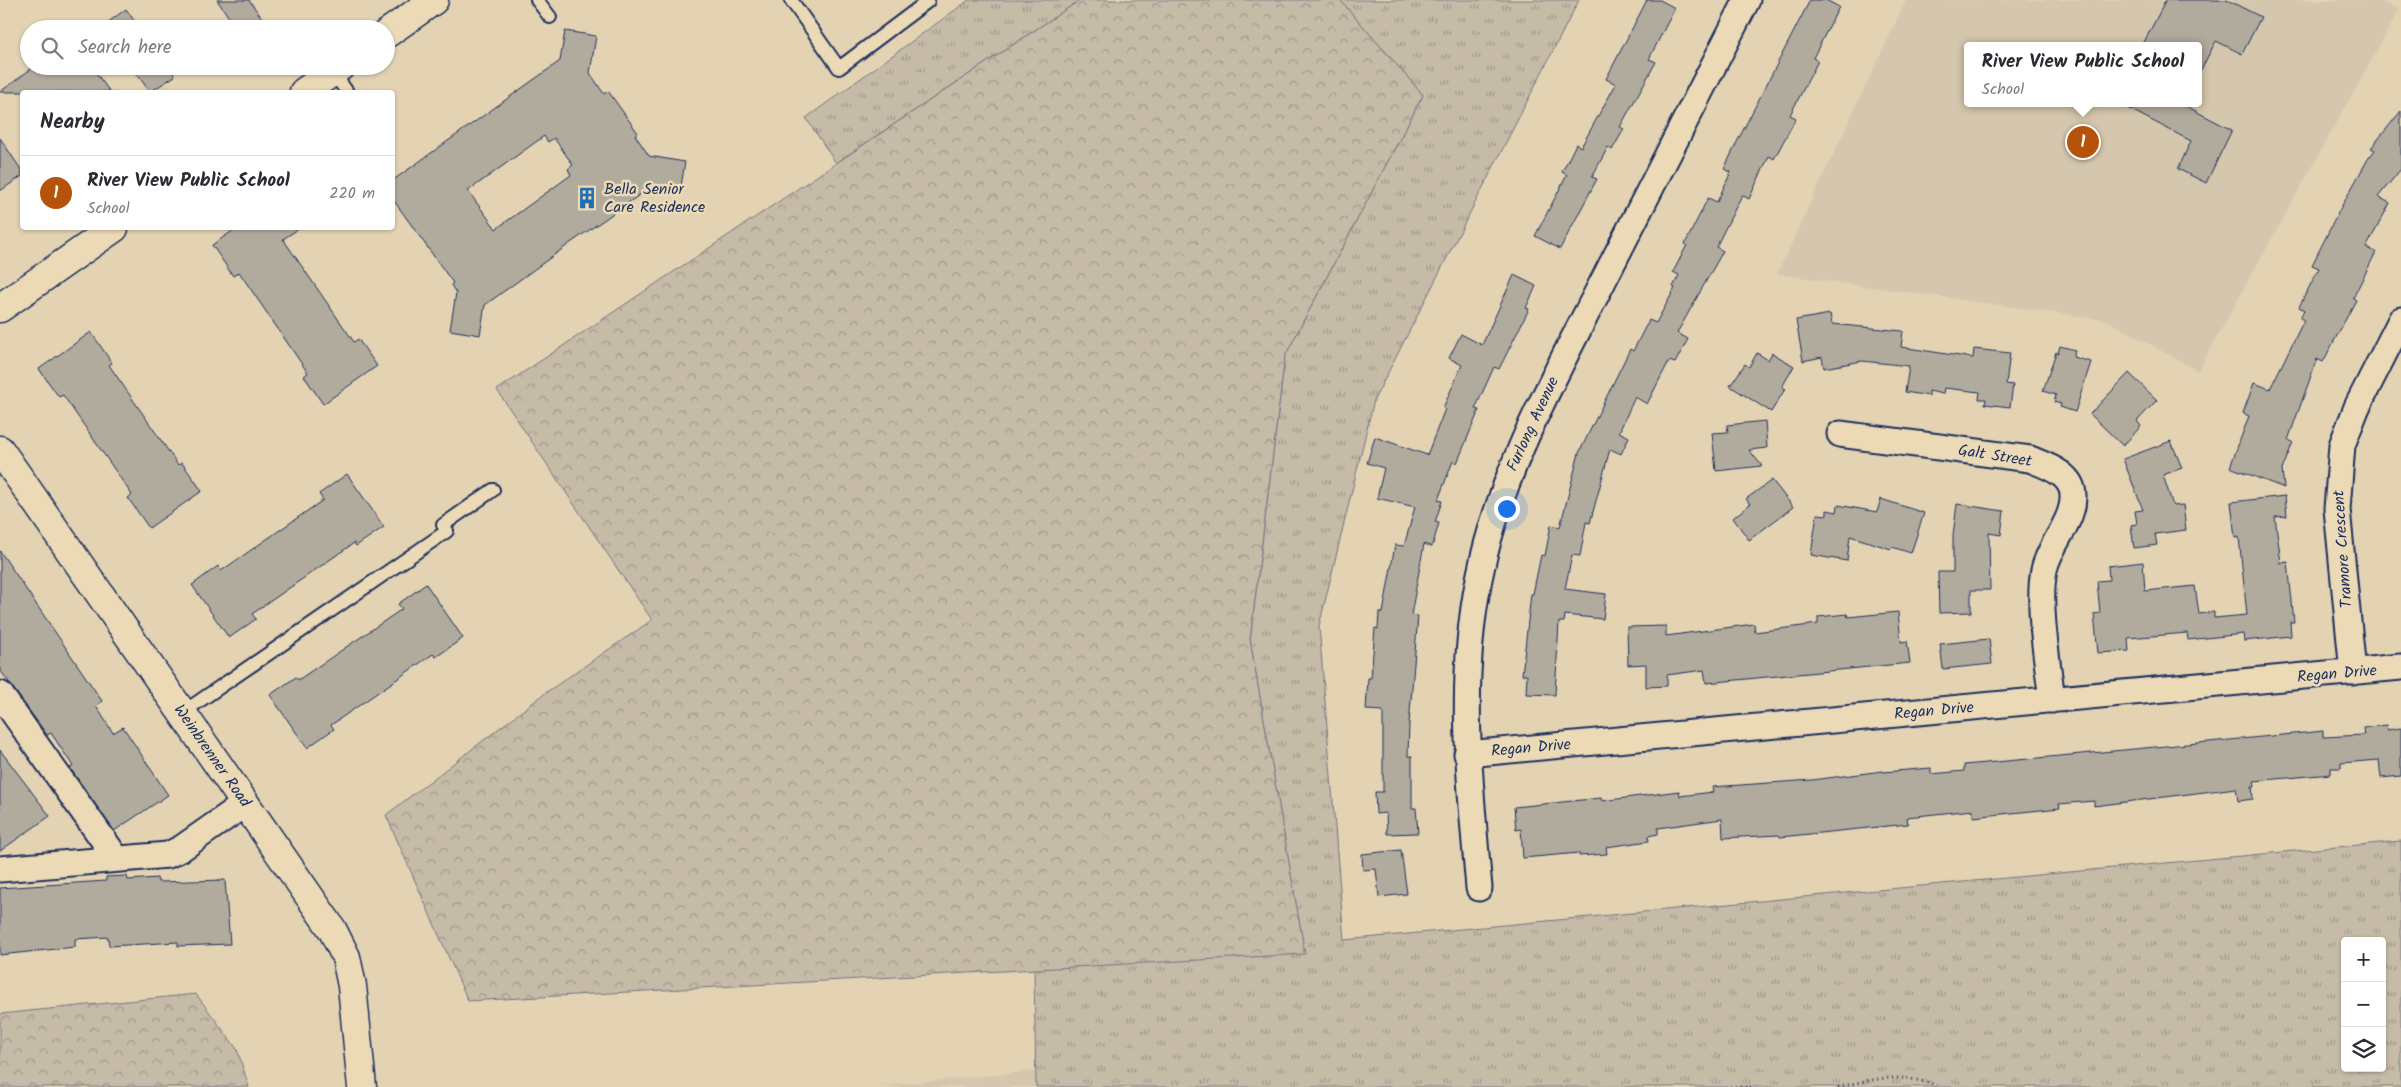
<!DOCTYPE html>
<html lang="en">
<head>
<meta charset="utf-8">
<style>
	:root { --surface:#fff; --page:#f7f7f7; --text:#2b2b33; --muted:#7c7c81; --line:#e1e1e2; --accent:#b45309 }
	body { margin:0; font-family:Kalam,sans-serif; background:var(--page); color:var(--text) }
	.controls { position:absolute; right:15px; bottom:15px; display:grid; overflow:hidden; border-radius:5px; box-shadow:0 1px 4px #0004 }
	.controls button { width:45px; height:45px; display:grid; place-items:center; padding:0; border:0; border-bottom:1px solid var(--line); background:var(--surface); color:var(--text); font:25px sans-serif }
	.you { position:absolute; left:1506px; top:508px; width:18px; height:18px; margin:-12px; border:4px solid #fff; border-radius:50%; background:#1a73e8; box-shadow:0 0 0 8px #1a73e833 }
	.badge { display:grid; place-items:center; width:32px; height:32px; border-radius:50%; background:var(--accent); color:#fff; font-size:16px; font-weight:700 }
	.pin { position:absolute; translate:-50% -50%; border:2px solid #fff; box-shadow:0 1px 5px #0006 }
	.popup { position:absolute; left:1964px; top:42px; width:238px; height:65px; box-sizing:border-box; display:grid; place-content:center; border-radius:5px; background:var(--surface); filter:drop-shadow(0 1px 4px #0005); font-size:16px; white-space:nowrap; color:var(--muted) }
	.popup b { font-size:19px; color:var(--text) }
	.popup::after { content:''; position:absolute; left:50%; top:100%; margin-left:-10px; border:10px solid transparent; border-top-color:var(--surface) }
	.list { margin:0; padding:0; list-style:none }
	h2 { display:flex; justify-content:space-between; align-items:center; height:65px; margin:0; padding:0 20px; font-size:21px }
	h2 small { font-size:16px; font-weight:400; color:var(--muted) }
	.list li { display:grid; grid-template-columns:32px 1fr auto; gap:15px; align-items:center; box-sizing:border-box; height:75px; padding:0 20px; border-top:1px solid var(--line) }
	.list b { display:block; font-size:19px; white-space:nowrap }
	.list p { margin:0; font-size:16px; white-space:nowrap; color:var(--muted) }
	.list em { font-size:16px; font-style:normal; color:var(--muted) }
	.icon { flex:none; width:28px; height:28px; fill:none; stroke:currentColor; stroke-width:2; stroke-linecap:round; stroke-linejoin:round }
	.map { position:relative; flex:none; width:2401px; height:1087px; overflow:hidden }
	.search { position:absolute; background:var(--surface); box-shadow:0 1px 4px #0004; left:20px; top:20px; width:375px; height:55px; display:flex; align-items:center; gap:12px; box-sizing:border-box; padding:0 18px; border-radius:28px; color:var(--muted); font-size:19px }
	.panel { position:absolute; background:var(--surface); box-shadow:0 1px 4px #0004; left:20px; top:90px; width:375px; height:140px; border-radius:5px }
	.map>svg:first-child { display:block }
</style>
</head>
<body>
<div class="map">
<svg width="2401" height="1087" viewBox="0 0 2401 1087">
	<defs>
		<pattern id="grass-tufts" width="24" height="20" patternUnits="userSpaceOnUse" patternTransform="scale(1.25)"><rect width="24" height="20" fill="#c6bba7"/><path d="M3 7l-1-3M5 7V3M7 7l1-3M15 17l-1-3M17 17v-4M19 17l1-3" fill="none" stroke="#a0988b"/></pattern>
		<pattern id="forest-crowns" width="20" height="18" patternUnits="userSpaceOnUse" patternTransform="scale(1.25)"><rect width="20" height="18" fill="#c6bba7"/><path d="M2 6a3 3 0 1 1 6 0M12 15a3 3 0 1 1 6 0" fill="none" stroke="#a0988b"/></pattern>
	</defs>
	<rect width="100%" height="100%" fill="#e4d3b3"/>
	<filter id="ink" filterUnits="userSpaceOnUse"><feTurbulence type="fractalNoise" baseFrequency=".02" numOctaves="2"/><feDisplacementMap in="SourceGraphic" scale="10" xChannelSelector="R" yChannelSelector="G"/><feConvolveMatrix kernelMatrix="1 2 1 2 8 2 1 2 1" color-interpolation-filters="sRGB"/></filter>
	<g filter="url(#ink)">
		<path fill="#d5c7ad" fill-rule="evenodd" d="M1906,0H2379L2400,9L2198,371L2106,320L1777,274ZM1968,46H2198V103H1968Z
			M1036,1071V1087H870L1035,1071Z"/>
		<path fill="url(#grass-tufts)" stroke="#707582" fill-rule="evenodd" d="M969,0H1080L836,163L806,118Z
			M1340,0H1579L1374,400L1319,626L1344,940L2401,841V1087H1036L1034,969L1303,944L1250,640L1285,356L1423,95ZM2345,941H2382V1068H2345Z"/>
		<path fill="url(#forest-crowns)" stroke="#707582" d="M1080,0H1340L1423,95L1285,356L1250,640L1305,954L468,1001L386,815L548,691L652,620L497,390Z
			M196,994L237,1049L249,1087H0V1014Z"/>
		<path fill="#b1ab9e" stroke="#1b2f5e" fill-rule="evenodd" d="M217,0H249L270,29H237Z
			M1647,0H1660L1675,8L1649,59L1656,62L1620,127L1624,129L1612,150L1608,147L1592,177L1597,179L1560,249L1535,236L1567,175L1562,172L1576,144L1581,147L1616,84L1606,79Z
			M1810,0H1826L1839,7L1813,58L1818,61L1790,115L1796,118L1774,159L1769,156L1749,199L1742,195L1716,247L1723,251L1677,333L1688,339L1675,363L1669,361L1647,404L1635,397L1619,432L1629,437L1621,454L1610,449L1590,523L1586,522L1580,556L1572,555L1565,589L1606,594L1603,619L1565,615L1564,622H1559L1555,695L1526,694L1527,675H1522L1531,594H1533L1541,555L1545,556L1551,525L1560,527L1579,453L1630,349L1633,351L1649,320L1656,323L1675,288L1673,287L1679,275L1673,272L1687,245L1685,244L1708,198L1717,202L1731,172L1724,169L1738,140Z
			M2166,0H2227L2261,17L2242,54L2216,41L2198,75V46H2142Z
			M126,9L140,29H99Z
			M565,31L596,36L590,73L604,94L608,91L638,133L635,135L649,156L685,162L680,192L651,187L572,242L485,305L480,335L450,330L456,293L451,285L453,283L392,198V181L560,61ZM544,136L548,142L554,138L573,165L568,169L571,175L496,229L468,191Z
			M35,66H91L110,92H0Z
			M131,66H168L175,76L150,92Z
			M2118,103H2180L2232,130L2206,183L2178,169L2191,141Z
			M2401,111V169L2378,197L2390,203L2366,248L2376,252L2353,298L2356,300L2323,362L2317,359L2288,440L2293,442L2282,470L2284,488L2230,467L2249,416L2243,413L2254,383L2270,389L2304,320L2300,318L2304,310L2299,307L2319,268L2312,265L2340,209L2368,159L2375,150L2371,148Z
			M0,138L22,171V176L0,191Z
			M237,228H300L283,239L354,342L358,339L377,366L323,404L304,376L308,373L239,272L233,276L212,245Z
			M1514,275L1536,286L1526,308L1529,309L1499,369L1494,367L1475,409L1479,410L1457,463L1453,461L1438,500L1442,501L1435,522L1439,523L1432,547L1424,544L1411,615L1418,616L1409,724L1408,756H1412V808H1416L1418,833L1387,834L1386,813L1376,814L1375,792H1383V711L1366,710L1368,678H1371L1375,628L1378,629L1379,612L1383,613L1395,545L1404,546L1415,507L1377,498L1384,468L1367,463L1375,437L1427,455L1445,409L1443,408L1462,365L1449,358L1461,334L1482,345Z
			M1830,314L1832,324L1903,331L1901,347L1973,358L1974,349L2010,353L2006,384L2013,385L2010,407L1985,404L1986,399H1979L1980,392L1944,388L1943,394L1929,391V396L1905,392L1909,366L1862,361L1824,368L1822,357L1803,361L1796,320Z
			M91,332L112,363L109,365L178,465L182,463L202,491L149,528L128,498L132,495L63,395L59,397L39,369Z
			M2060,346L2075,350L2073,357L2091,362L2075,412L2060,407L2061,404L2054,402L2056,395L2043,391L2056,352L2058,353Z
			M1757,353L1768,360L1772,353L1794,366L1782,387L1785,389L1771,412L1730,386L1745,364L1749,367Z
			M2129,373L2157,400L2137,421L2141,426L2123,446L2090,414Z
			M1765,421L1767,448L1749,450L1762,466L1716,471L1712,433L1728,432L1727,425Z
			M2171,441L2182,468L2163,475L2173,506L2183,505L2186,530L2155,534L2157,545L2134,548L2131,525L2137,524L2135,511L2143,510L2123,459Z
			M347,474L384,527L356,546L354,543L252,614L256,619L229,638L192,585L218,566L221,571L323,500L319,494Z
			M1772,480L1793,507L1749,540L1733,518L1750,504L1746,499Z
			M2285,496L2287,516L2275,517L2281,563L2288,562L2294,622H2290L2291,636L2244,641L2243,634L2188,640L2187,633L2128,638L2129,651L2098,653L2094,614L2100,613L2097,581L2109,580L2108,566L2143,562L2145,591L2195,586L2199,614L2214,612V618L2247,615L2239,537L2235,538L2231,502Z
			M1881,499L1924,513L1911,553L1892,547L1891,549L1850,536L1847,561L1811,555L1817,514L1827,515V510L1837,512L1838,505L1877,512Z
			M1957,504L2004,511L2001,535L1989,533L1990,590H1971V612L1939,613L1938,572H1953V535Z
			M0,551L102,701L96,706L113,733L123,727L168,795L114,831L70,768L73,766L51,733L47,735L0,670Z
			M426,584L463,638L436,657L433,654L331,725L334,729L307,748L270,695L296,677L298,680L402,609L398,604Z
			M1898,612L1901,642L1907,641L1910,663L1706,683L1704,670L1667,675V686L1646,687V664L1628,665L1627,627L1666,626V636L1754,624L1755,632L1818,624V617L1847,614L1848,617Z
			M1989,639L1992,664L1943,669L1940,644Z
			M2386,725L2387,730L2401,728V776L2381,778L2379,760L2341,763V768H2331V774L2254,781L2255,786H2252L2253,799L2238,801L2236,788L2094,806V801L2059,804L2060,808L1973,817V810L1907,817L1908,824L1780,837L1779,835L1723,838L1722,819L1658,828V834L1648,836L1649,841L1606,847L1607,854L1579,856V853L1523,858L1521,829L1516,830L1514,807L1601,798L1602,801L1679,791L1680,796L1713,792L1712,787L1812,780L1883,771V772L1931,768V774L1964,771V765L2304,733L2323,731V737L2364,735L2363,728Z
			M0,750L50,816L0,851Z
			M1401,850L1407,894L1379,897L1376,869L1363,870L1362,854Z
			M127,876L128,880L157,878L158,882L225,880L230,944L178,946V942L109,946L108,937L75,939V947L0,955V888L106,881V877Z"/>
		<g fill="none" stroke-linecap="round" stroke-linejoin="round">
			<g stroke="#1b2f5e" stroke-width="16">
				<path id="lane" d="M537,0L550,17
					M791,0L839,68L928,1
					M333,72L347,92
					M443,525L493,490
					M182,713L447,531"/>
			</g>
			<g stroke="#1b2f5e" stroke-width="29">
				<path id="street" d="M1840,434L2030,459C2047,466 2073,474 2073,496C2074,521 2049,545 2044,570C2037,605 2048,664 2052,700
					M2353,672L2337,509L2342,445L2357,407L2401,320
					M0,694L117,859
					M1467,754L2401,667
					M0,869L168,855L182,848L246,803
					M1479,888C1470,785 1458,682 1479,579C1499,477 1550,385 1597,293C1647,196 1697,98 1747,0"/>
			</g>
			<g stroke="#1b2f5e" stroke-width="31">
				<path id="secondary" d="M386,34L434,0
					M304,92L341,66
					M0,308L114,228
					M0,450L332,929L346,957L352,986L362,1087"/>
			</g>
			<path stroke="#1b2f5e" stroke-width="3" stroke-dasharray="1 4" stroke-linecap="butt" d="M1730,1087H1754
				M1838,1087C1879,1078 1900,1072 1941,1087"/>
			<use href="#lane" stroke="#ecdab7" stroke-width="12"/>
			<use href="#street" stroke="#ecdab7" stroke-width="25"/>
			<use href="#secondary" stroke="#ecdab7" stroke-width="28"/>
		</g>
	</g>
	<defs>
		<g id="building-bare" transform="scale(1.725)"><path d="M-4-6H4V6H1V3H-1V6H-4ZM-2.5-4.3h1.7v1.8h-1.7ZM.8-4.3h1.7v1.8H.8ZM-2.5-1h1.7V.8h-1.7ZM.8-1h1.7V.8H.8Z" fill="#1f6fb2" stroke="#ecdab7" stroke-width="2.5" paint-order="stroke"/></g>
	</defs>
	<g fill-rule="evenodd">
		<use href="#building-bare" x="587" y="198"/>
	</g>
	<g text-anchor="middle" dominant-baseline="central" stroke-width="5" stroke-linejoin="round" paint-order="stroke">
		<g font-size="16" fill="#1b2f5e" stroke="#ecdab7" text-anchor="start">
			<text x="604" y="189">Bella Senior<tspan x="604" dy="18">Care Residence</tspan></text>
		</g>
		<g font-size="16" fill="#1b2f5e" stroke="#ecdab7">
			<text transform="translate(1533 424) rotate(-65)">Furlong Avenue</text>
			<text transform="translate(1995 456) rotate(9)">Galt Street</text>
			<text transform="translate(2343 549) rotate(-94)">Tramore Crescent</text>
			<text transform="translate(2337 674) rotate(-5)">Regan Drive</text>
			<text transform="translate(1934 711) rotate(-5)">Regan Drive</text>
			<text transform="translate(1531 748) rotate(-5)">Regan Drive</text>
			<text transform="translate(212 756) rotate(55)">Weinbrenner Road</text>
		</g>
	</g>
</svg>
<div class="controls">
<button>+</button>
<button>−</button>
<button><svg class="icon" aria-label="layers" viewBox="0 0 24 24"><path d="M12 4l9 5-9 5-9-5zM3 14l9 5 9-5"/></svg></button>
</div>
<div class="you"></div>
<div class="pin badge" style="left:2083px;top:142px">1</div>
<div class="popup"><b>River View Public School</b>School</div>
<div class="search"><svg class="icon" aria-label="search" viewBox="0 0 24 24"><circle cx="10" cy="10" r="6"/><path d="M15 15l6 6"/></svg>Search here</div>
<section class="panel">
<h2>Nearby<small></small></h2>
<ul class="list">
<li><span class="badge">1</span><div><b>River View Public School</b><p>School</p></div><em>220 m</em></li>
</ul>
</section>
</div>
</body>
</html>
